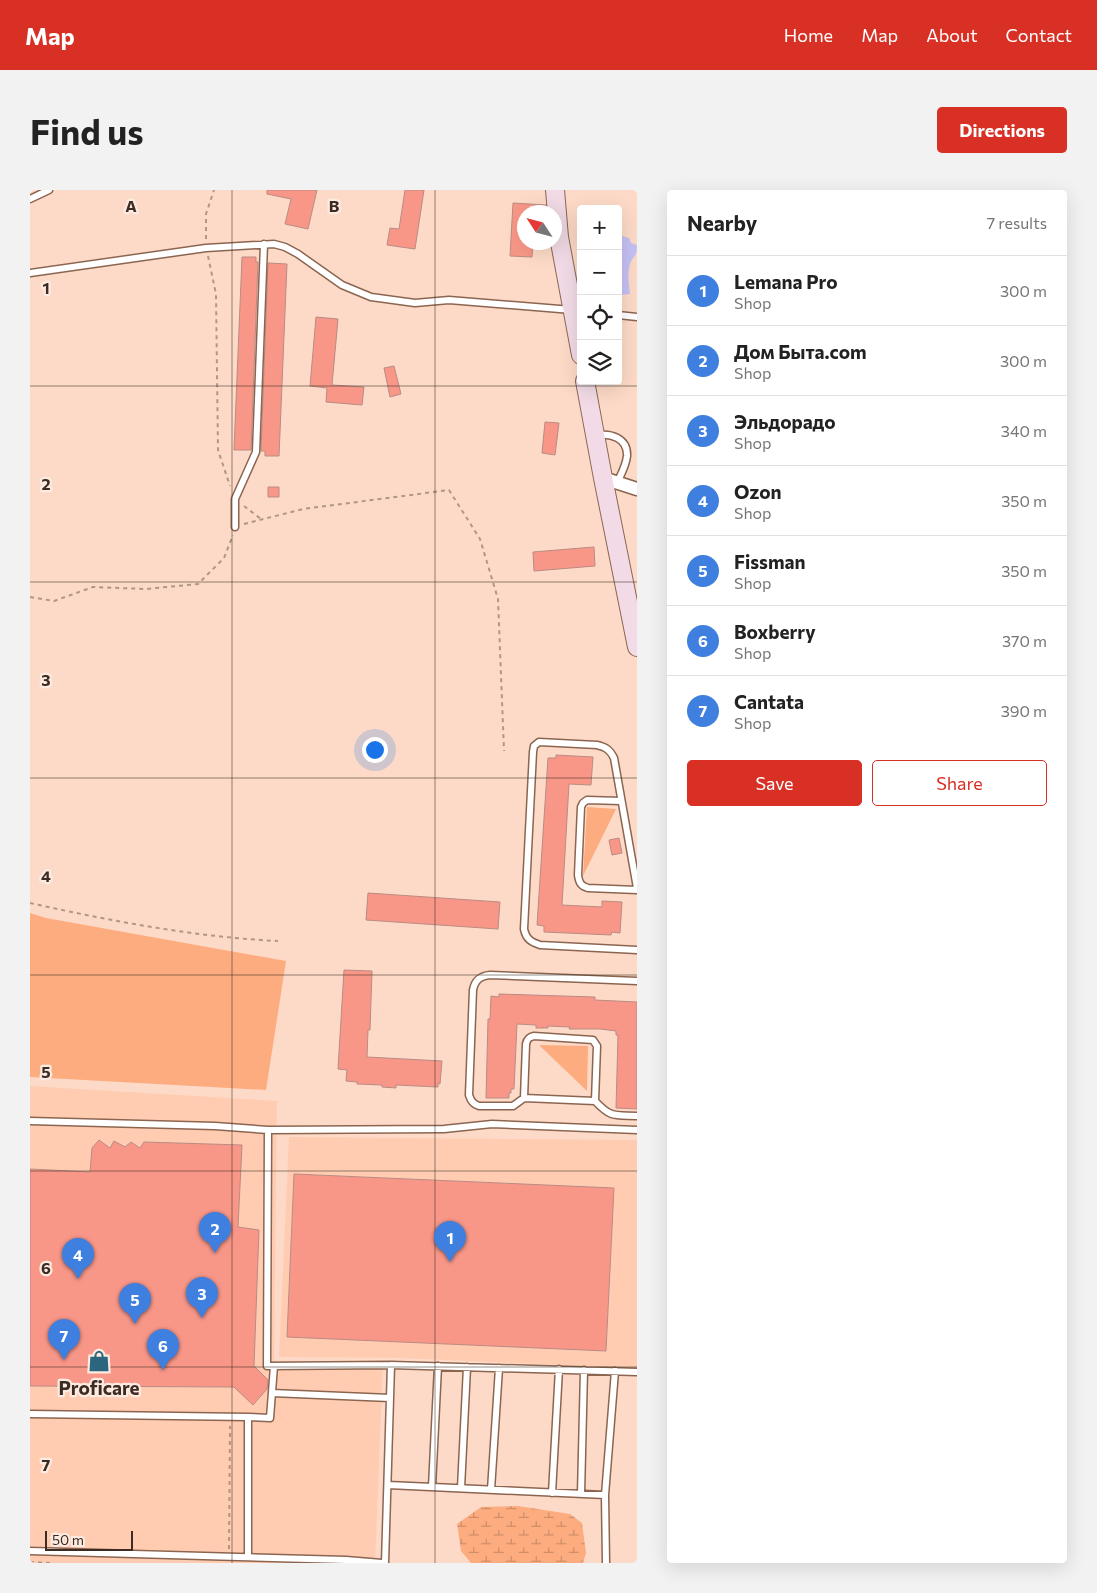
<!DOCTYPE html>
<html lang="en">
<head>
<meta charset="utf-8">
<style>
	:root { --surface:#fff; --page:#f2f2f2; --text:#222; --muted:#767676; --line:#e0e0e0; --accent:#d93025 }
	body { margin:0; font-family:Commissioner,sans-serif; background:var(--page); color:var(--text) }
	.controls { position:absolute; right:15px; top:15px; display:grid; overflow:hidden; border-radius:5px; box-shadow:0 5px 20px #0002 }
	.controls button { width:45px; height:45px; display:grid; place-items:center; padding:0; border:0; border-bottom:1px solid var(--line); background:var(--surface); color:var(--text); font:25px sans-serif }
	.compass { position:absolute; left:487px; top:15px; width:45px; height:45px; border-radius:50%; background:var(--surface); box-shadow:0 5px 20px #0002; rotate:306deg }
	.scale { position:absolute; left:15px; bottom:12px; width:88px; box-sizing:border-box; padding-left:5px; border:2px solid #3b2b22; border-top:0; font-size:14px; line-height:18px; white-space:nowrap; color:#3b2b22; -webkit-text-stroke:4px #fdebe2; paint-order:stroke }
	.you { position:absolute; left:344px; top:559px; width:18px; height:18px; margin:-12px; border:4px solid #fff; border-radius:50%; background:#1a73e8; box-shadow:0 0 0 8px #1a73e833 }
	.badge { display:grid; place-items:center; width:32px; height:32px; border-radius:50%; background:var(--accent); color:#fff; font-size:16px; font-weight:700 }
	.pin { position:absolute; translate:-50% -41px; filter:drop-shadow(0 1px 2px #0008) }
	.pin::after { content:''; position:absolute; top:26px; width:18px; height:15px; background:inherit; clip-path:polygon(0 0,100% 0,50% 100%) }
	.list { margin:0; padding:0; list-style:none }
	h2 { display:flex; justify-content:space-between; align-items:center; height:65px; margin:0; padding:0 20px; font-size:21px }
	h2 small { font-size:16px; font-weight:400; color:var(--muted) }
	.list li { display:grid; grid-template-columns:32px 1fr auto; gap:15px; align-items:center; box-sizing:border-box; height:70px; padding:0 20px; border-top:1px solid var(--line) }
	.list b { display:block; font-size:19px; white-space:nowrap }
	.list p { margin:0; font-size:16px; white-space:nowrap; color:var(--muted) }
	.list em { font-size:16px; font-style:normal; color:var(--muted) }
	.actions { display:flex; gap:10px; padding:15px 20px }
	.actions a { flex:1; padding:11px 0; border:1px solid var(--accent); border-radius:5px; text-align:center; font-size:18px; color:var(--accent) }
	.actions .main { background:var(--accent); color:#fff }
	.icon { flex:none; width:28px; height:28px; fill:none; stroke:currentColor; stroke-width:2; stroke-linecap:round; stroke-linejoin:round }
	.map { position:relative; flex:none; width:607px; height:1373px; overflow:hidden; border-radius:5px }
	header { display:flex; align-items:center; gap:30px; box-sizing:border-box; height:70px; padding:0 25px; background:var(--accent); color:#fff }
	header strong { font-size:24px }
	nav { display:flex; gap:28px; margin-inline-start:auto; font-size:18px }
	.intro { display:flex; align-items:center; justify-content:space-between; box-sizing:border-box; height:120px; padding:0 30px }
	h1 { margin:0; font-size:35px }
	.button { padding:12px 22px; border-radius:5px; background:var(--accent); color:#fff; font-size:18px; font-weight:700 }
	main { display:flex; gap:30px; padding:0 30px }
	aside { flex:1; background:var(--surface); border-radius:5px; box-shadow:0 5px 20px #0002 }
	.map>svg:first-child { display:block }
</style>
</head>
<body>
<header>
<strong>Map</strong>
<nav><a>Home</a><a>Map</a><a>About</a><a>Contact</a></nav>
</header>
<div class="intro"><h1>Find us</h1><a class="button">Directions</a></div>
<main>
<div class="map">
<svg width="607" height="1373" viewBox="0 0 607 1373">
	<defs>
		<pattern id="wetland-marsh" width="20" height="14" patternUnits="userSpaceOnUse" patternTransform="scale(1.25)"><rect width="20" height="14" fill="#fdac7f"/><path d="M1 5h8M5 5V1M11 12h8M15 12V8" fill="none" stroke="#ce8c68"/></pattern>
	</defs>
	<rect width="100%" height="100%" fill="#fddac7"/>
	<path fill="#ffccb1" d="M0,896L247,911L244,1171L353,1173L345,1373H0Z
		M259,947L607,950V1178L369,1168L249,1167Z"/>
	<path fill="#fdac7f" d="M557,617L586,619L553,686Z
		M0,723L16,728L256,771L236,900L0,887Z
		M509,855L558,856L557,901Z"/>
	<path fill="url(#wetland-marsh)" d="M488,1316L540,1324L552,1333L556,1363L553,1373H441L431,1361L427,1334L451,1317Z"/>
	<path fill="#c5c0f3" d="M588,43L589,45L599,48L601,53L607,55C607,68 604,64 600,74C597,84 599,94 600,104L588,105Z"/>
	<path fill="#f89788" stroke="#ba8b84" d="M237,0H287L278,39L255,34L261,9L237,4Z
		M375,0H394L385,59L357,55L360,38L369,39Z
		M483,13L516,15V22H494V52H503L502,67L480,66Z
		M212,67H226V72H228L221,260H204Z
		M238,73L257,74L249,266H235V261H231Z
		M286,127L308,129L302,195L334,197L332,215L296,212L297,198L280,196Z
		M364,176L371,204L360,207L354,178Z
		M515,232L529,233L525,265L512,263Z
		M238,297H249V307H238Z
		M564,357L565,376L504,381L503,362Z
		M526,565L563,567L561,595L539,594L532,715L572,717V711L592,712L590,743L582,742L581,745L514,742V736L507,735L518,568H526Z
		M589,648L592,663L582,665L579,650Z
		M338,703L470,712L468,739L336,730Z
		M314,780L342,781L340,840H338L337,867L412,871L410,894L408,893V897L366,895V898L352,897V895L327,894V892L316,891L317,880L308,879Z
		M469,804L565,807V810L607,812V919L586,918L588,845H586V841L570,839H539L540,837L518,836V838H506V835L487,834L484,899H481V903H479V908H456L458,829H460L461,806L469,807Z
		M69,950L80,958L84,951L95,957L101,952L110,958L114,952L212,955L208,1037L229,1040L224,1176L238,1190L237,1199L223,1215L204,1197L0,1196V979L60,982L62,958Z
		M264,984L584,998L576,1161L257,1147Z"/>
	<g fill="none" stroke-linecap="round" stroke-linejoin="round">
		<g stroke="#8b6550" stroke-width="9">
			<path id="lane" d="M0,9L19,0
				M0,83L176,58L244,54L255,57L268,64L312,95L341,107L385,113L419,110L542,120
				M588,125L607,127
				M565,246C580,242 598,248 597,266C596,276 591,284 587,293
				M205,337V309L226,262L234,54
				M591,611L557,610L553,613L551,617L548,685C549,693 551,696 558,698L607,700
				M607,698L584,568C580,560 576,557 567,555L509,552L504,556L503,562L494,739C496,749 501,752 510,755L607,760
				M607,791L460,785C450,786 445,790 443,800L439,905C441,911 443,914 449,916H483L494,908L565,911C581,928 584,925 607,926
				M494,908L496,854C497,849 499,847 504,846L563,850L567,856L565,911
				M0,931L185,936L238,940L237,1176L361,1175L355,1373
				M238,940L414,939L462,934L607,940
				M361,1175L607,1182
				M242,1203L360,1208
				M0,1224L218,1227V1367
				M218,1227L240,1228L244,1176
				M358,1295L575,1305L576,1373
				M402,1297L408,1176
				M431,1298L437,1177
				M461,1300L469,1178
				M522,1303L529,1179
				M551,1304L554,1180
				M575,1305L585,1181
				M0,1361L316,1370L352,1373"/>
		</g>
		<g stroke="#8b6550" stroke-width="15">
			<path id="street" d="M573,288L607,299"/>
		</g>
		<g stroke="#8b6550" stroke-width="20">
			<path id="secondary" d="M525,0L529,47L551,165
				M555,191L573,288L607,457"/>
		</g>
		<path stroke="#b19686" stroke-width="2" stroke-dasharray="4 4" stroke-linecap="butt" d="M176,49V24L184,0
			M178,66L186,104L188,260L200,296
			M214,316L231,329
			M214,334L273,319L419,300L450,349L468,409L474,561
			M0,407L24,411L63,397L116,399L168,394L194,368L203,345
			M0,713C81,731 165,747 248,751
			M199,1359L200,1236
			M0,1372L20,1373"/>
		<use href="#lane" stroke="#fff" stroke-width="6"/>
		<use href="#street" stroke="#fff" stroke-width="12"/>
		<use href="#secondary" stroke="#f2dbe6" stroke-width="18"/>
	</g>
	<path fill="none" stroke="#3b2b22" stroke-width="1" stroke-opacity="0.55" d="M202,0V1373M405,0V1373M0,196H607M0,392H607M0,588H607M0,785H607M0,981H607M0,1177H607"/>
	<defs>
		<g id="shop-bare" transform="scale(1.725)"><path d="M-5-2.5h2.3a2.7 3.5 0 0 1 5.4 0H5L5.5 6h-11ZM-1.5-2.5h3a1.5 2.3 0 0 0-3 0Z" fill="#2c657e" stroke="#fdebe2" stroke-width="2.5" paint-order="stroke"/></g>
	</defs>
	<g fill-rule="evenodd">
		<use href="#shop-bare" x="69" y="1171"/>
	</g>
	<g text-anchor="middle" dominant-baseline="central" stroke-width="4.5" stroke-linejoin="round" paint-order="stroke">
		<g font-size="19" font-weight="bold" fill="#3b2b22" stroke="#fdebe2">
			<text x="69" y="1197">Proficare</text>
		</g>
	</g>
	<g font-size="16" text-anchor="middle" font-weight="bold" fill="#3b2b22" stroke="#fdebe2" stroke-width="4.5" stroke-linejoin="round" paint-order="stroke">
		<text x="101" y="22">A</text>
		<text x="304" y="22">B</text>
		<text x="16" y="104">1</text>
		<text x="16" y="300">2</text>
		<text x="16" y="496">3</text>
		<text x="16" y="692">4</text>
		<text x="16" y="888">5</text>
		<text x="16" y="1084">6</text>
		<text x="16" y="1281">7</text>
	</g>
</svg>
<div class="controls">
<button>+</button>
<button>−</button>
<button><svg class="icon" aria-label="locate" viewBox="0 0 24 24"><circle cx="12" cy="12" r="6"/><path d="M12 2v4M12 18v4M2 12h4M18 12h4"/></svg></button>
<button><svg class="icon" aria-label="layers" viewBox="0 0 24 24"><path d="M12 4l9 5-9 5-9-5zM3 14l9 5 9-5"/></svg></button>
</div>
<svg class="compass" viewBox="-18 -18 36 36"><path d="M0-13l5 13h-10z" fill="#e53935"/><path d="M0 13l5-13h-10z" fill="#767676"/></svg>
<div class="scale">50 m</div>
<div class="you"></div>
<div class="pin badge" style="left:420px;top:1072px;background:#3f7fe0">1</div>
<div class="pin badge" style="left:185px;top:1063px;background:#3f7fe0">2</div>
<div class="pin badge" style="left:172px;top:1128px;background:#3f7fe0">3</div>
<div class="pin badge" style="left:48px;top:1089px;background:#3f7fe0">4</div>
<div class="pin badge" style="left:105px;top:1134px;background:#3f7fe0">5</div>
<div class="pin badge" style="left:133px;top:1180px;background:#3f7fe0">6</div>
<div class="pin badge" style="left:34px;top:1170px;background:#3f7fe0">7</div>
</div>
<aside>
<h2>Nearby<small>7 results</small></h2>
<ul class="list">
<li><span class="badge" style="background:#3f7fe0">1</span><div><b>Lemana Pro</b><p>Shop</p></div><em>300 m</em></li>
<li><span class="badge" style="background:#3f7fe0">2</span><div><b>Дом Быта.com</b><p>Shop</p></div><em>300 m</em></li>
<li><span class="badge" style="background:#3f7fe0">3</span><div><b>Эльдорадо</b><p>Shop</p></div><em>340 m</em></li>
<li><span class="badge" style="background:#3f7fe0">4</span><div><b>Ozon</b><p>Shop</p></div><em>350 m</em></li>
<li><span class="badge" style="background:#3f7fe0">5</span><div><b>Fissman</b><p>Shop</p></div><em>350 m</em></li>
<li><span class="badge" style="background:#3f7fe0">6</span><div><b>Boxberry</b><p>Shop</p></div><em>370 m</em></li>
<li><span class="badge" style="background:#3f7fe0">7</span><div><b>Cantata</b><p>Shop</p></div><em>390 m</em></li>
</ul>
<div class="actions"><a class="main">Save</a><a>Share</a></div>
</aside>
</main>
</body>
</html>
